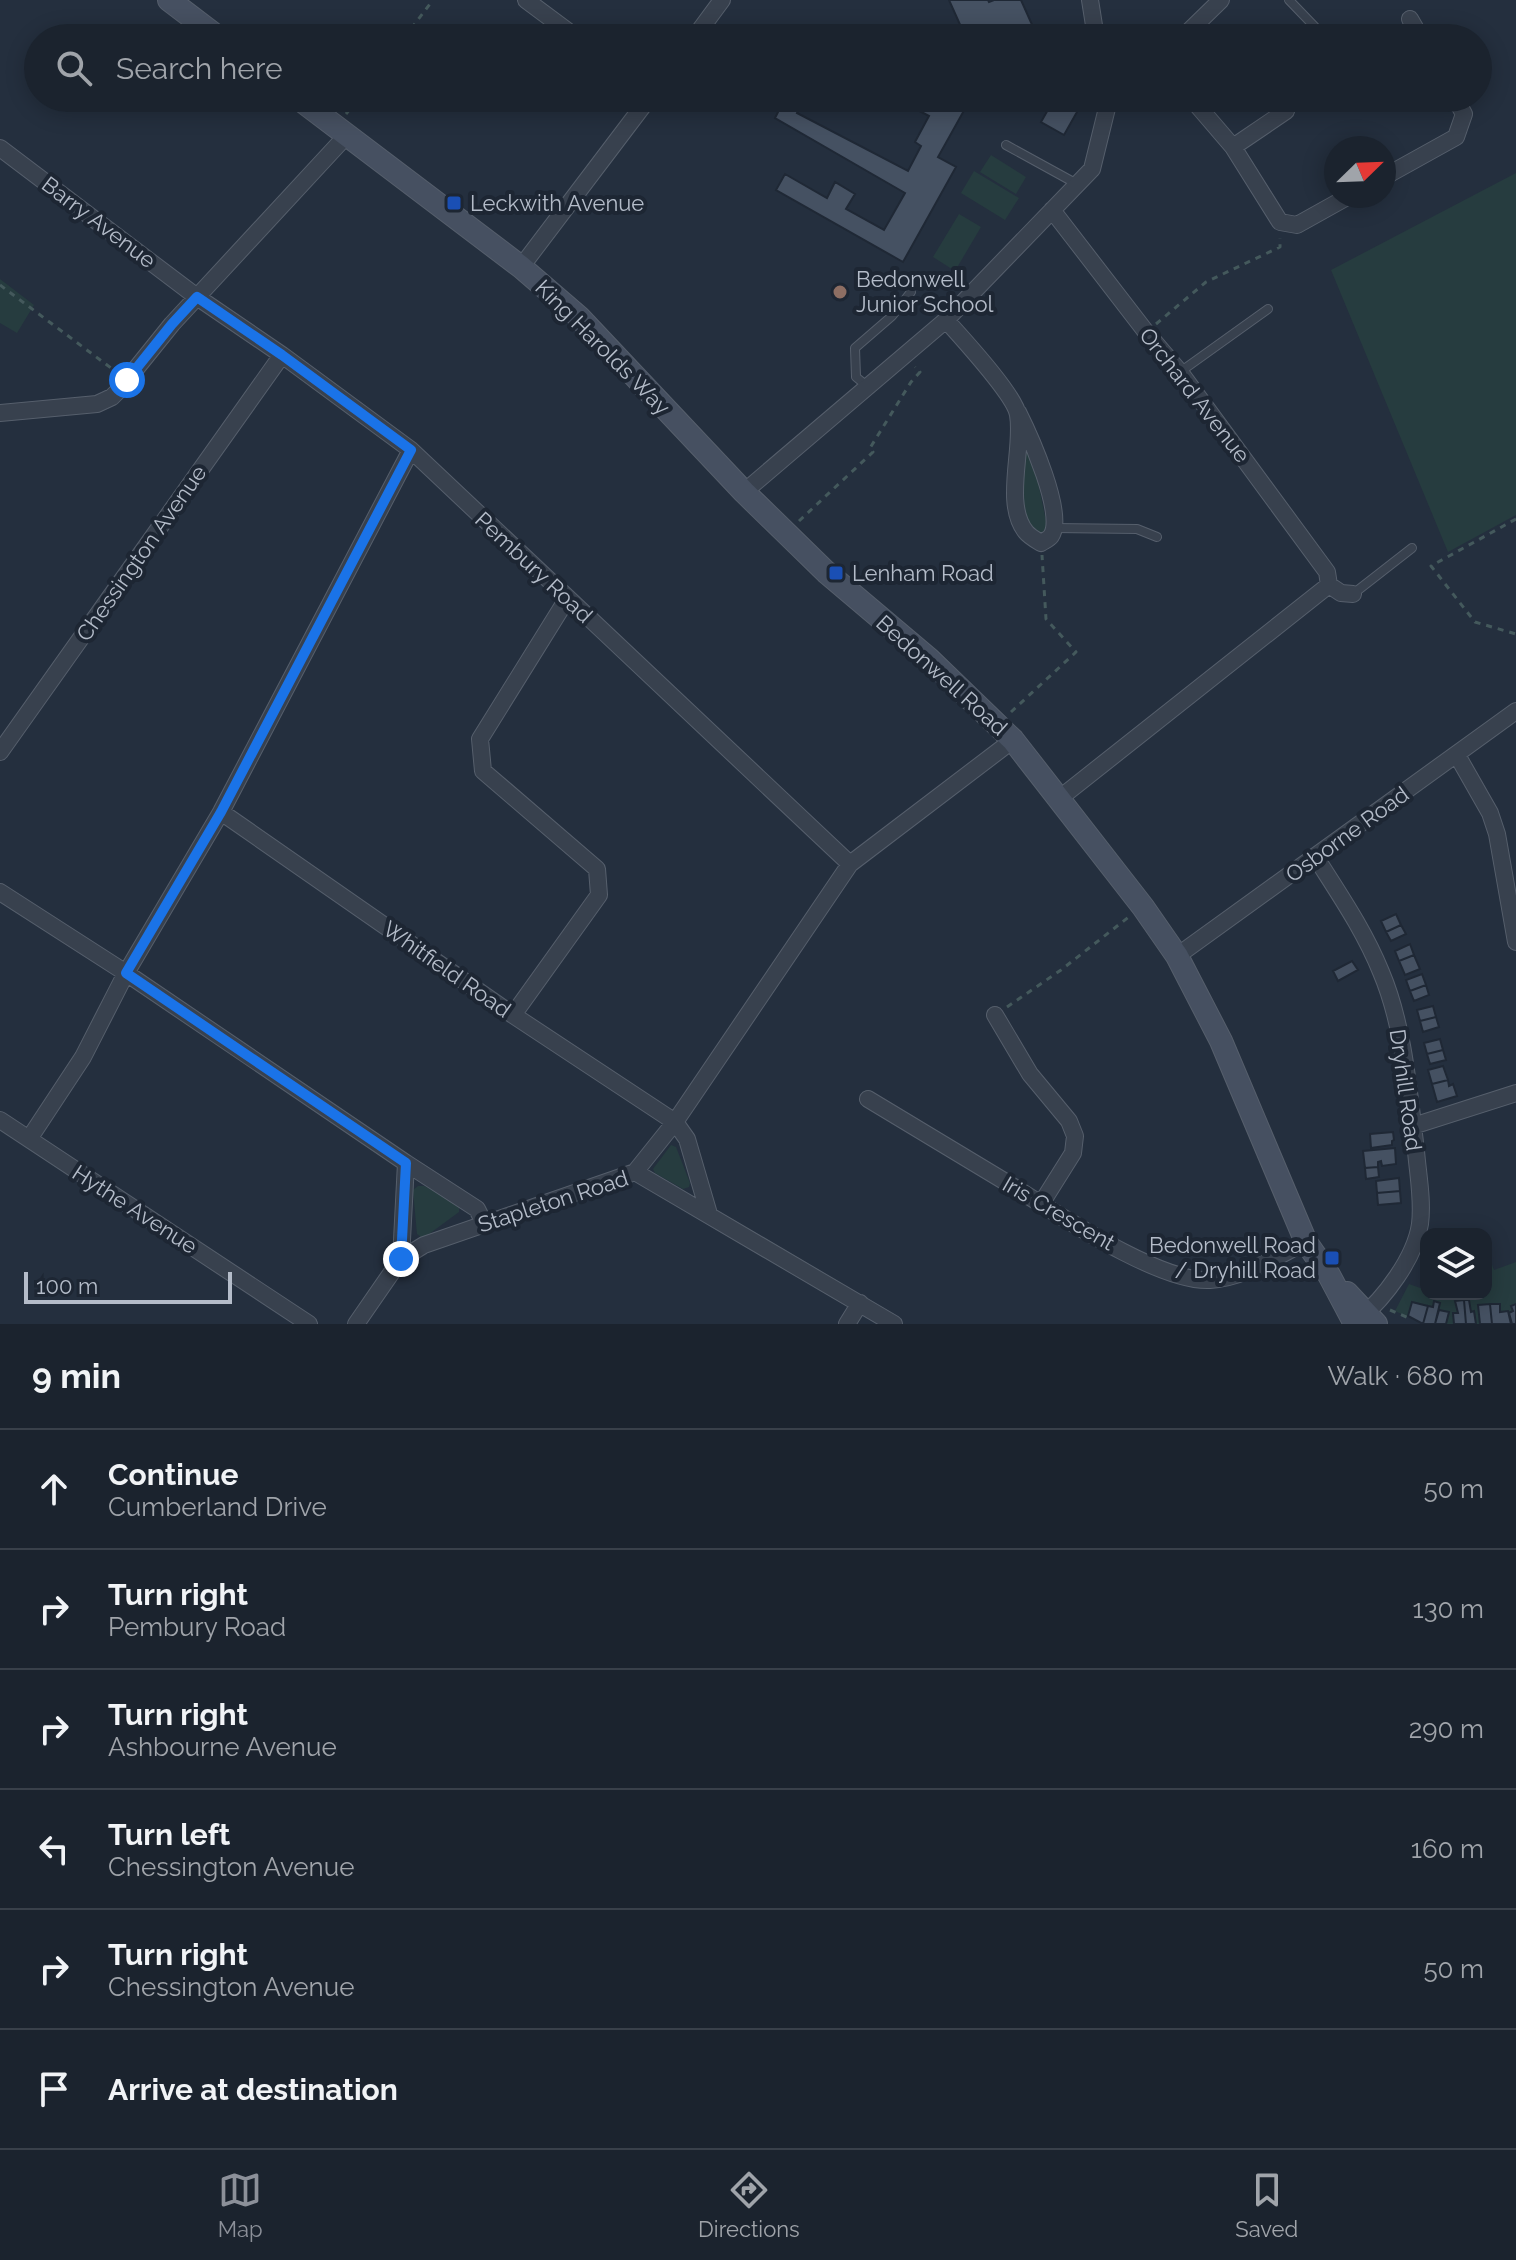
<!DOCTYPE html>
<html lang="en">
<head>
<meta charset="utf-8">
<style>
	:root { --surface:#1b232e; --page:#242b36; --text:#f1f3f6; --muted:#a0a4aa; --line:#39404a; --accent:#8c9099 }
	body { margin:0; font-family:Raleway,sans-serif; background:var(--page); color:var(--text) }
	.controls { position:absolute; right:24px; bottom:24px; display:grid; overflow:hidden; border-radius:16px; box-shadow:0 4px 20px #0003 }
	.controls button { width:72px; height:72px; display:grid; place-items:center; padding:0; border:0; border-bottom:2px solid var(--line); background:var(--surface); color:var(--text); font:40px sans-serif }
	.compass { position:absolute; left:1324px; top:136px; width:72px; height:72px; border-radius:50%; background:var(--surface); box-shadow:0 4px 20px #0003; rotate:67deg }
	.scale { position:absolute; left:24px; bottom:20px; width:208px; box-sizing:border-box; padding-left:8px; border:4px solid #b4bcc9; border-top:0; font-size:22px; line-height:28px; white-space:nowrap; color:#b4bcc9; -webkit-text-stroke:6px #1d2633; paint-order:stroke }
	.stop { position:absolute; width:24px; height:24px; margin:-18px; border:6px solid #1a73e8; border-radius:50%; background:#fff }
	.stop.end { background:#1a73e8; border-color:#fff; box-shadow:0 2px 8px #0008 }
	.list { margin:0; padding:0; list-style:none }
	h2 { display:flex; justify-content:space-between; align-items:center; height:104px; margin:0; padding:0 32px; font-size:34px }
	h2 small { font-size:26px; font-weight:400; color:var(--muted) }
	.list li { display:grid; grid-template-columns:52px 1fr auto; gap:24px; align-items:center; box-sizing:border-box; height:120px; padding:0 32px; border-top:2px solid var(--line) }
	.list b { display:block; font-size:30px; white-space:nowrap }
	.list p { margin:0; font-size:26px; white-space:nowrap; color:var(--muted) }
	.list em { font-size:26px; font-style:normal; color:var(--muted) }
	.icon { flex:none; width:44px; height:44px; fill:none; stroke:currentColor; stroke-width:2; stroke-linecap:round; stroke-linejoin:round }
	.map { position:relative; flex:none; width:1516px; height:1324px; overflow:hidden }
	.search { position:absolute; background:var(--surface); box-shadow:0 4px 20px #0003; left:24px; right:24px; top:24px; height:88px; display:flex; align-items:center; gap:20px; box-sizing:border-box; padding:0 28px; border-radius:44px; color:var(--muted); font-size:30px }
	.sheet { height:824px; background:var(--surface) }
	nav { display:flex; justify-content:space-around; align-items:center; box-sizing:border-box; height:112px; border-top:2px solid var(--line); background:var(--surface); font-size:22px; color:var(--muted) }
	nav a { display:grid; justify-items:center; gap:4px }
	nav .on { color:var(--accent) }
	.map>svg:first-child { display:block }
</style>
</head>
<body>
<div class="map">
<svg width="1516" height="1324" viewBox="0 0 1516 1324">
	<rect width="100%" height="100%" fill="#242f3e"/>
	<path fill="#263c3f" d="M991,155L1026,177L1016,194L980,172Z
		M974,171L1019,198L1005,220L961,193Z
		M1516,173V515L1448,552L1331,270Z
		M959,214L981,227L955,271L933,257Z
		M0,279L34,305L17,333L0,323Z
		M1023,438L1036,472L1047,526L1042,533L1032,530L1021,510Z
		M671,1145L676,1147L690,1183L689,1187L683,1189L655,1173L653,1169Z
		M418,1186H424L459,1203V1212L425,1237H421L417,1234L413,1190Z
		M1490,1259L1494,1270L1516,1262V1304L1512,1306L1513,1311L1500,1312L1499,1304L1479,1305L1480,1324H1476L1475,1312H1471L1469,1300L1456,1301L1458,1313L1454,1324H1446L1449,1312L1438,1309L1439,1303L1435,1301L1433,1307L1412,1302L1408,1317L1395,1311L1409,1284L1426,1290V1294H1486V1260Z"/>
	<path fill="#455162" stroke="#1f2835" stroke-width="2" d="M949,0H988L989,2L994,0H1021L1038,38H966Z
		M822,27L841,38H816Z
		M785,98H805L797,113L908,171L921,146L915,142L929,116L895,98H949L966,107L938,157L956,167L903,262L776,190L785,174L827,198L835,182L855,194L846,209L884,230L905,193L775,118Z
		M1054,99L1077,112L1064,135L1041,122Z
		M1396,914L1401,925L1386,932L1381,921Z
		M1401,925L1406,934L1391,941L1386,932Z
		M1410,944L1414,955L1399,961L1395,951Z
		M1414,955L1420,969L1405,975L1399,961Z
		M1352,961L1358,970L1338,981L1333,971Z
		M1422,974L1426,985L1410,991L1406,980Z
		M1426,985L1429,995L1414,1001L1410,991Z
		M1433,1006L1436,1017L1420,1021L1417,1010Z
		M1436,1017L1439,1027L1423,1032L1420,1021Z
		M1440,1039L1443,1050L1427,1054L1424,1043Z
		M1443,1050L1446,1060L1430,1064L1427,1054Z
		M1443,1066L1448,1080L1432,1084L1428,1070Z
		M1448,1080L1449,1086L1453,1084L1457,1096L1437,1102L1432,1084Z
		M1393,1132L1394,1140L1392,1141V1145L1371,1148L1370,1134Z
		M1395,1148L1396,1164L1382,1166L1381,1161L1378,1162V1167L1365,1168L1363,1151Z
		M1378,1167L1379,1177L1366,1179L1365,1168Z
		M1399,1178L1400,1191L1377,1193L1376,1181Z
		M1400,1191L1401,1203L1378,1205L1377,1193Z
		M1464,1300L1466,1324H1454L1453,1313H1458L1455,1301Z
		M1464,1300H1469L1471,1312L1474,1311L1476,1324H1466Z
		M1434,1301L1440,1303L1435,1324H1423L1428,1306L1433,1307Z
		M1412,1302L1428,1306L1423,1324L1408,1316Z
		M1490,1304L1492,1324H1480L1478,1305Z
		M1490,1304H1500V1312L1508,1311L1511,1324H1492Z
		M1516,1304V1324H1512L1509,1313L1513,1311L1511,1306Z
		M1439,1310L1449,1312L1446,1324H1435Z"/>
	<g fill="none" stroke-linecap="round" stroke-linejoin="round">
		<g stroke="#565f6c" stroke-width="10">
			<path id="lane" d="M1289,0L1315,27
				M1006,145L1077,184
				M1180,372L1268,309
				M867,386L856,377L855,348L892,316L911,292
				M1054,528L1137,529L1157,537
				M1353,594L1412,548"/>
		</g>
		<g stroke="#565f6c" stroke-width="18">
			<path id="street" d="M526,0L577,38
				M1090,0L1096,38
				M1410,19L1421,38
				M694,38L722,0
				M1182,38L1221,0
				M1191,98L1233,147L1280,222L1297,225L1349,196
				M1233,147L1286,111
				M0,148L197,297L282,355L411,450L850,864
				M1384,177L1456,137L1464,114L1455,98
				M1052,210L1146,332L1180,372L1327,572L1329,585L1341,593L1353,594
				M521,267L649,98
				M946,320C961,337 1015,395 1018,415C1024,448 1003,504 1026,532C1029,536 1036,540 1041,543C1044,541 1049,539 1051,536C1066,515 1029,434 1018,412
				M0,413L97,404L112,397L118,391L172,324L347,135
				M744,492L946,320L1092,169L1107,108L1105,98
				M0,752L282,355
				M1457,755L1490,813L1497,834L1516,942
				M1060,798L1329,585
				M221,812L513,1015L675,1122L687,1139L709,1214
				M1315,856C1339,894 1364,930 1381,972C1404,1026 1409,1093 1416,1151C1418,1175 1423,1200 1420,1224C1415,1258 1384,1299 1358,1320
				M0,892L126,973L406,1163L401,1259
				M1177,956L1516,711
				M513,1015L599,895L597,869L483,771L480,739L567,599
				M995,1015L1030,1074L1069,1121L1075,1136L1073,1153L1041,1204
				M868,1099C915,1127 962,1156 1009,1184C1055,1212 1159,1283 1210,1280C1244,1278 1277,1256 1306,1242
				M0,1120L309,1324
				M1413,1126L1516,1093
				M29,1139L83,1057L126,973L221,812L411,450
				M406,1163L477,1209L484,1223
				M635,1172L675,1122L850,864L1013,740
				M356,1324L401,1259L424,1245L635,1172L894,1324
				M847,1324L860,1303"/>
		</g>
		<g stroke="#565f6c" stroke-width="24">
			<path id="secondary" d="M169,0L219,38
				M298,98L521,267L579,317L744,492L826,572L929,659L1013,740L1143,907L1177,956L1221,1041L1306,1242L1329,1275L1355,1324
				M1347,1293L1376,1324"/>
		</g>
		<path stroke="#44595c" stroke-width="3" stroke-dasharray="6 6" stroke-linecap="butt" d="M404,38L433,0
			M346,114L359,98
			M0,285L115,371
			M1156,324L1206,282L1280,247V238
			M1516,519L1431,566L1475,622L1516,634
			M799,521L873,452L870,448L911,382L920,372L915,367
			M1011,712L1076,652L1046,619L1042,555
			M1007,1007L1061,970L1130,916
			M1390,1310L1411,1319"/>
		<use href="#lane" stroke="#38414e" stroke-width="8"/>
		<use href="#street" stroke="#38414e" stroke-width="16"/>
		<use href="#secondary" stroke="#465061" stroke-width="22"/>
	</g>
	<g fill="none" stroke-linecap="round" stroke-linejoin="round">
		<path stroke="#1a73e8" stroke-width="10" d="M127,380L172,324L197,297L282,355L411,450L221,812L126,973L406,1163L401,1259"/>
	</g>
	<g fill="#1a4fb4" stroke="#1d2633" stroke-width="3">
		<rect x="446" y="195" width="16" height="16" rx="4"/>
		<rect x="828" y="565" width="16" height="16" rx="4"/>
		<rect x="1324" y="1250" width="16" height="16" rx="4"/>
	</g>
	<circle fill="#8d6e63" stroke="#1d2633" stroke-width="3" cx="840" cy="292" r="8"/>
	<g text-anchor="middle" dominant-baseline="central" stroke-width="8" stroke-linejoin="round" paint-order="stroke">
		<g font-size="22" fill="#b4bcc9" stroke="#1d2633" text-anchor="start">
			<text x="470" y="203">Leckwith Avenue</text>
			<text x="856" y="279">Bedonwell<tspan x="856" dy="25">Junior School</tspan></text>
			<text x="852" y="573">Lenham Road</text>
			<text x="1316" y="1245" text-anchor="end">Bedonwell Road<tspan x="1316" dy="25">/ Dryhill Road</tspan></text>
		</g>
		<g font-size="22" fill="#b4bcc9" stroke="#1d2633">
			<text transform="translate(99 222) rotate(37)">Barry Avenue</text>
			<text transform="translate(603 347) rotate(45)">King Harolds Way</text>
			<text transform="translate(1195 395) rotate(52)">Orchard Avenue</text>
			<text transform="translate(141 553) rotate(-55)">Chessington Avenue</text>
			<text transform="translate(534 567) rotate(43)">Pembury Road</text>
			<text transform="translate(942 675) rotate(42)">Bedonwell Road</text>
			<text transform="translate(1347 834) rotate(-36)">Osborne Road</text>
			<text transform="translate(447 969) rotate(35)">Whitfield Road</text>
			<text transform="translate(1406 1090) rotate(82)">Dryhill Road</text>
			<text transform="translate(553 1201) rotate(-18)">Stapleton Road</text>
			<text transform="translate(135 1209) rotate(33)">Hythe Avenue</text>
			<text transform="translate(1059 1213) rotate(30)">Iris Crescent</text>
		</g>
	</g>
</svg>
<div class="controls">
<button><svg class="icon" aria-label="layers" viewBox="0 0 24 24"><path d="M12 4l9 5-9 5-9-5zM3 14l9 5 9-5"/></svg></button>
</div>
<svg class="compass" viewBox="-18 -18 36 36"><path d="M0-13l5 13h-10z" fill="#e53935"/><path d="M0 13l5-13h-10z" fill="#a0a4aa"/></svg>
<div class="scale">100 m</div>
<div class="stop" style="left:127px;top:380px"></div>
<div class="stop end" style="left:401px;top:1259px"></div>
<div class="search"><svg class="icon" aria-label="search" viewBox="0 0 24 24"><circle cx="10" cy="10" r="6"/><path d="M15 15l6 6"/></svg>Search here</div>
</div>
<section class="sheet">
<h2>9 min<small>Walk · 680 m</small></h2>
<ul class="list">
<li><svg class="icon" aria-label="ahead" viewBox="0 0 24 24"><path d="M12 20V5M6 11l6-6 6 6"/></svg><div><b>Continue</b><p>Cumberland Drive</p></div><em>50 m</em></li>
<li><svg class="icon" aria-label="right" viewBox="0 0 24 24"><path d="M7 20v-9h11M14 6l5 5-5 5"/></svg><div><b>Turn right</b><p>Pembury Road</p></div><em>130 m</em></li>
<li><svg class="icon" aria-label="right" viewBox="0 0 24 24"><path d="M7 20v-9h11M14 6l5 5-5 5"/></svg><div><b>Turn right</b><p>Ashbourne Avenue</p></div><em>290 m</em></li>
<li><svg class="icon" aria-label="left" viewBox="0 0 24 24"><path d="M17 20v-9H6M10 6l-5 5 5 5"/></svg><div><b>Turn left</b><p>Chessington Avenue</p></div><em>160 m</em></li>
<li><svg class="icon" aria-label="right" viewBox="0 0 24 24"><path d="M7 20v-9h11M14 6l5 5-5 5"/></svg><div><b>Turn right</b><p>Chessington Avenue</p></div><em>50 m</em></li>
<li><svg class="icon" aria-label="arrive" viewBox="0 0 24 24"><path d="M6 21V4h12l-3 4 3 4H6"/></svg><div><b>Arrive at destination</b></div></li>
</ul>
</section>
<nav>
<a class="on"><svg class="icon" aria-label="map" viewBox="0 0 24 24"><path d="M3 6l6-2 6 2 6-2v14l-6 2-6-2-6 2zM9 4v14M15 6v14"/></svg>Map</a>
<a><svg class="icon" aria-label="directions" viewBox="0 0 24 24"><path d="M12 3l9 9-9 9-9-9zM9 14v-3h6M13 9l2 2-2 2"/></svg>Directions</a>
<a><svg class="icon" aria-label="saved" viewBox="0 0 24 24"><path d="M7 4h10v16l-5-4-5 4z"/></svg>Saved</a>
</nav>
</body>
</html>
